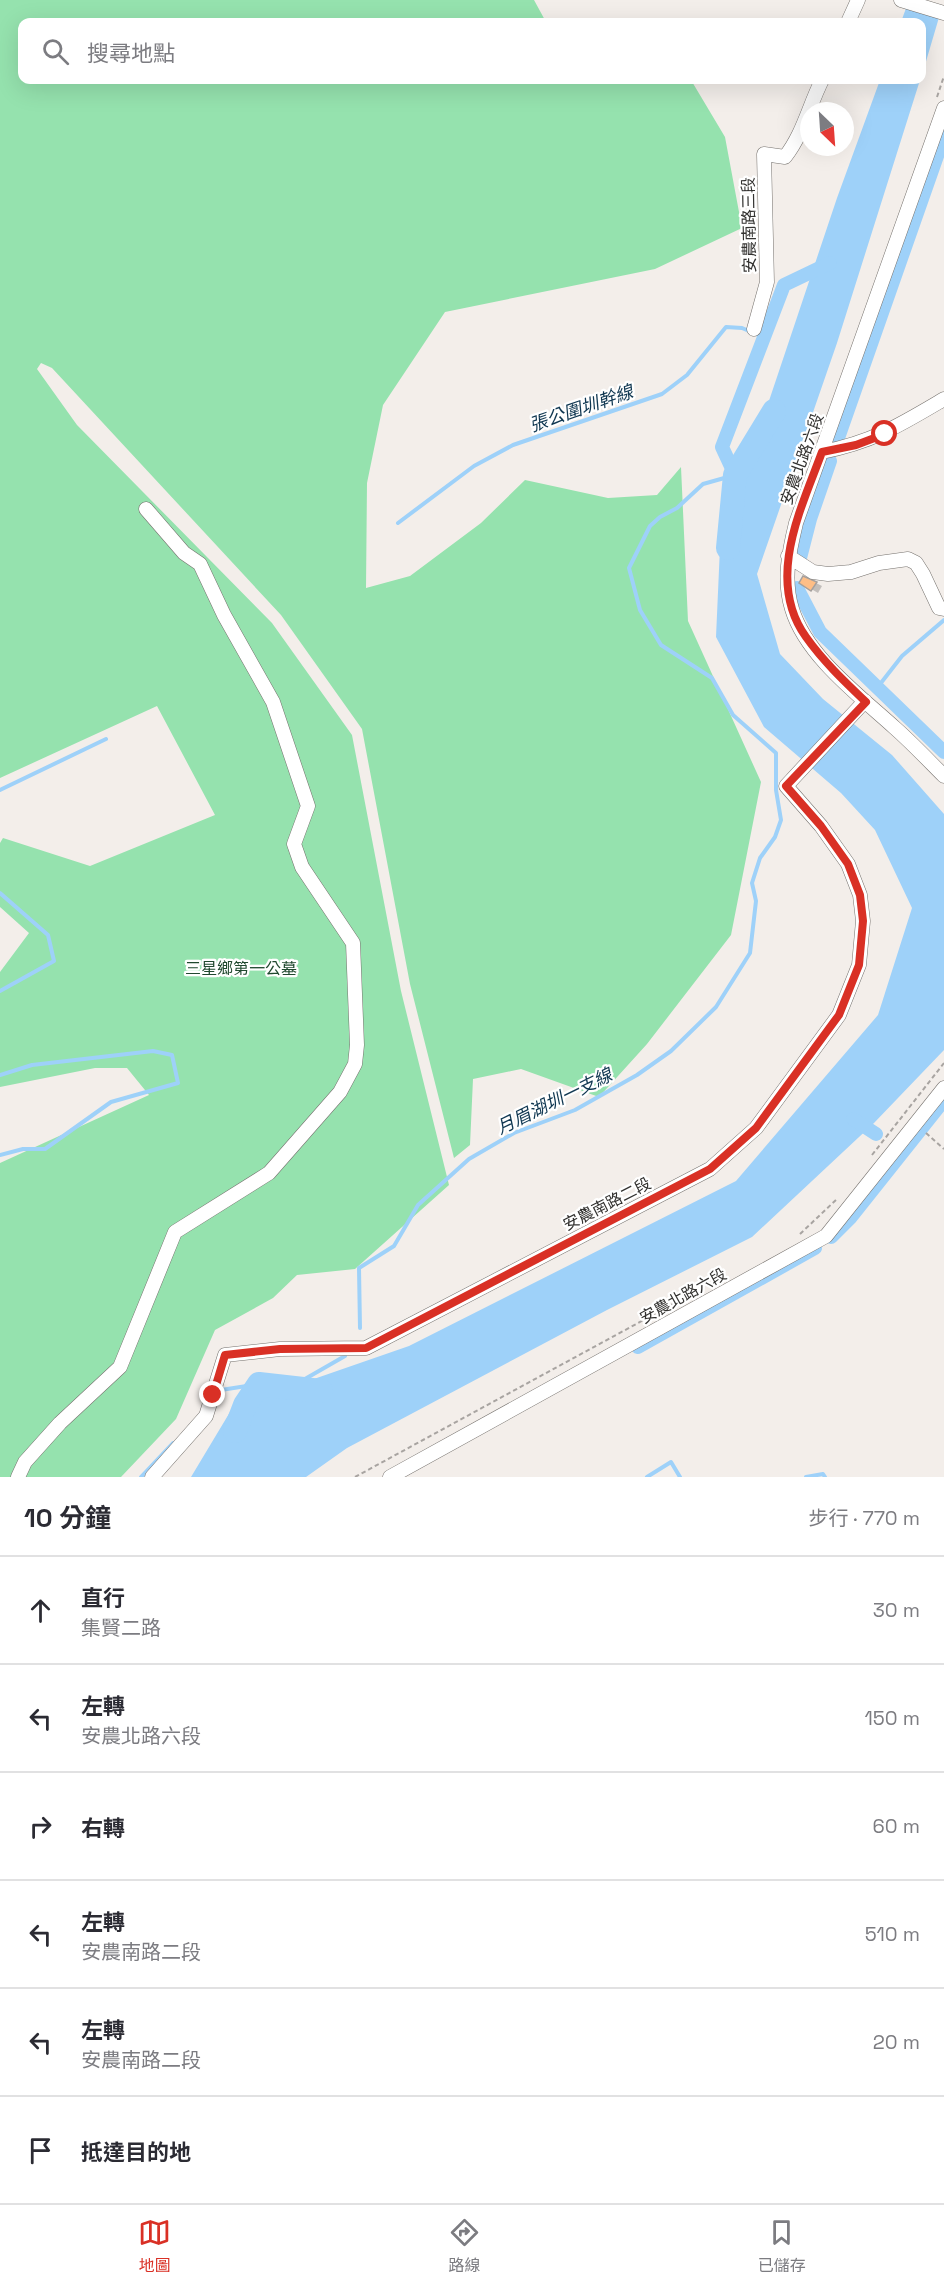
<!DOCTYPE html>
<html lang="zh-TW">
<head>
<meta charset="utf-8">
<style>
	:root { --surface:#fff; --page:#f2f2f3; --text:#2b2b33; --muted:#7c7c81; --line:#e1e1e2; --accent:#d93025 }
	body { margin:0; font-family:"Space Grotesk","Noto Sans TC",sans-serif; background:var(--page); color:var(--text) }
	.compass { position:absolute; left:800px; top:102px; width:54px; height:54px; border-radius:50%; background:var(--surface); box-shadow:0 6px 24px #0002; rotate:155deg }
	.stop { position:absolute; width:18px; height:18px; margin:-14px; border:4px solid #d93025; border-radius:50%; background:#fff }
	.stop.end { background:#d93025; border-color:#fff; box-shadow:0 2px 6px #0008 }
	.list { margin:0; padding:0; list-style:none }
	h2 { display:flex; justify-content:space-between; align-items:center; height:78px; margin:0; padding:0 24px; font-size:26px }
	h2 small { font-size:20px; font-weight:400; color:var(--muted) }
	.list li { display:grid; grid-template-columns:39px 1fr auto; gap:18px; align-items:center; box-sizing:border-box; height:108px; padding:0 24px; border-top:2px solid var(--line) }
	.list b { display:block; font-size:22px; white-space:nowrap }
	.list p { margin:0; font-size:20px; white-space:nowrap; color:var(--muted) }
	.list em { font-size:20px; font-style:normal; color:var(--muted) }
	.icon { flex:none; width:33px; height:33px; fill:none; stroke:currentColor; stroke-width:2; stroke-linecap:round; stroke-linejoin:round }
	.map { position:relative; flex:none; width:944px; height:1477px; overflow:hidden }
	.search { position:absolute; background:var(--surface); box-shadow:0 6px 24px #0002; left:18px; right:18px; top:18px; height:66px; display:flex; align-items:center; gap:15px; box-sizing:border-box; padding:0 21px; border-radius:12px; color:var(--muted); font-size:22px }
	.sheet { height:726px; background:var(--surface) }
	nav { display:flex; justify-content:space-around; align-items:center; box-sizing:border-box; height:84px; border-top:2px solid var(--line); background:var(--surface); font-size:16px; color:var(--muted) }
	nav a { display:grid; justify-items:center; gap:3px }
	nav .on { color:var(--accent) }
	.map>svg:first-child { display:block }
</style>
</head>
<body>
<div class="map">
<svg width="944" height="1477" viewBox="0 0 944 1477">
	<rect width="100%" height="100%" fill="#f3eeea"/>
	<path fill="#95e2ae" d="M0,0H534L546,22H22V80H691L725,137L742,228L655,269L445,312L383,405L367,483L366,588L410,576L481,523L525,480L608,498L657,495L681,467L688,621L761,782L731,935L647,1044L599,1097L521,1069L473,1079L470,1145L454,1158L410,984L362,729L281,615L52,368L41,363L37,369L77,425L272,623L352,735L401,991L449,1185L355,1269L297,1275L273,1298L215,1330L176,1419L121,1477H0V1163L149,1095L127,1068H95L0,1087V972L29,933L0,907V843L3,838L90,866L215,815L157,706L0,778Z"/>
	<path fill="#9ed1f9" d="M909,0L940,14L922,75V22H901Z
		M880,80H920L837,343L757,574L780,654L823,699L892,755L944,814V1050L874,1123L752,1237L607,1310L347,1448L306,1477H191L233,1407L409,1346L736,1181L878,1015L912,908L875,830L841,793L764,727L716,637L720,547L837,198Z"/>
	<path fill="#0003" d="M801,583H816L822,586L818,593Z"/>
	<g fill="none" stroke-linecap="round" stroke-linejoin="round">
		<path stroke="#9ed1f9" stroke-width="4" d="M398,523L474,466L513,445L662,394L687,375L726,327L742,328L763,337
			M877,688L902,656L944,620
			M0,790L106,739
			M0,893L48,935L54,961L0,991
			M0,1075L32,1065L153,1051L172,1055L178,1083L111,1102L45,1149H23L0,1155
			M360,1328L359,1268L394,1246L418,1205L469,1159L514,1133L575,1110L637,1075L671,1051L716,1007L750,953L756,901L752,883L760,858L775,837L781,820L776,790V753L733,715L712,678L661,645L640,610L629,568L650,526L660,517L677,508L703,484L735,475
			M291,1387L345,1356
			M221,1390L259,1384
			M141,1477L173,1443
			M647,1477L671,1462L680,1477
			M806,1477L823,1474L825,1477"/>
		<path stroke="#9ed1f9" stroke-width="14" d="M838,438L944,136
			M735,475L722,447L784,285L830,263
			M800,558L810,519L830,461
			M797,588L820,632L944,752
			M853,1119L876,1134
			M831,1237L851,1217L944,1100
			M638,1347L815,1248"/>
		<path stroke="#9ed1f9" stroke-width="24" d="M728,548L735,475L774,411
			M235,1431L245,1405L259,1384L321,1391"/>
	</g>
	<path fill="#febe86" stroke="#a5a09d" stroke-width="1.5" d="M803,576L817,582L811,591L799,583Z"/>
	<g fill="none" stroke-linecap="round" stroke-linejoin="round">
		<g stroke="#76726e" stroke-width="15">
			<path id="minor" d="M901,0L944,13
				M848,22L858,0
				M944,108L796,523C789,552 783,580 792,609C806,656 860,696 895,728C912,743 928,760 944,776
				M754,329L767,282L764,154L785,157C803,134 809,106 822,80
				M822,452C873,442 900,425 944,399
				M788,556L813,572L828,574L851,572L879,563L908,559L916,563L923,574L939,608L944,609
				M18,1477L25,1462L60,1423L120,1367L175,1232L269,1173L340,1092L355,1064L357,1045L353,943L302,867L294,844L308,806L273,702L224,615L200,564L184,553L146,509
				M152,1477L206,1416L225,1355L280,1349L366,1348L710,1169L756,1128L839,1015L859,965L863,921L860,895L848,864L821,826L786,786L865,701
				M390,1477L826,1236L944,1088"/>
		</g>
		<path stroke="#a8a4a1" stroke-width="2" stroke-dasharray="4.5 3" stroke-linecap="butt" d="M937,97L944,76
			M926,1133L944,1149
			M872,1155L944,1063
			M800,1234L837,1199
			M355,1477L695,1292"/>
		<use href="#minor" stroke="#fff" stroke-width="14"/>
	</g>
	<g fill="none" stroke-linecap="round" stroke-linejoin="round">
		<path stroke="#d93025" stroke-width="8" d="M213,1395L225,1355L280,1349L366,1348L710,1169L756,1128L839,1015L859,965L863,921L860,895L848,864L821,826L786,786L866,702C844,681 823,661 806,637C765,580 801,509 822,452L856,445L885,434"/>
	</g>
	<g text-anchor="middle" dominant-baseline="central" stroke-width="4.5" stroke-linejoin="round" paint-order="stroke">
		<g font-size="16" fill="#333230" stroke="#fff">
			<text transform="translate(749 225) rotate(-91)">安農南路三段</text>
			<text transform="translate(802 459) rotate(-70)">安農北路六段</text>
			<text transform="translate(607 1204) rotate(-27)">安農南路二段</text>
			<text transform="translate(683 1296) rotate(-29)">安農北路六段</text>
		</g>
		<g font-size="16" fill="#20492f" stroke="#fff">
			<text x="241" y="968">三星鄉第一公墓</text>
		</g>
		<g font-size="18" font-style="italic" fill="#103751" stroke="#fff">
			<text transform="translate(581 408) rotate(-19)">張公圍圳幹線</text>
			<text transform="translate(554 1101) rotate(-26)">月眉湖圳一支線</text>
		</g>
	</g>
</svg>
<svg class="compass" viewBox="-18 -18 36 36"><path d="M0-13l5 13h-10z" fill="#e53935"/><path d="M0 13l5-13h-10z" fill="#7c7c81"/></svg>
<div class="stop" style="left:885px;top:434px"></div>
<div class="stop end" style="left:213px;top:1395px"></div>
<div class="search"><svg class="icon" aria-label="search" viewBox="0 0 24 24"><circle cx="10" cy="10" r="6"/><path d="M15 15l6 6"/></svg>搜尋地點</div>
</div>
<section class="sheet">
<h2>10 分鐘<small>步行 · 770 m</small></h2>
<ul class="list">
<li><svg class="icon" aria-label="ahead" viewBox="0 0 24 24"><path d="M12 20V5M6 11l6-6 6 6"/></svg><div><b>直行</b><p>集賢二路</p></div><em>30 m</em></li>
<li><svg class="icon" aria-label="left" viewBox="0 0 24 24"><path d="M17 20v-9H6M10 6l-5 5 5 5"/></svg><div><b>左轉</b><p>安農北路六段</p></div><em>150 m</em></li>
<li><svg class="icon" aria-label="right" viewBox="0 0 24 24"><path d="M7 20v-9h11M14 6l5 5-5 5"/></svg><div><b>右轉</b></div><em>60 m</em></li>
<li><svg class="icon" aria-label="left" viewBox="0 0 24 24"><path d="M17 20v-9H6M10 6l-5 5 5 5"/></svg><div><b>左轉</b><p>安農南路二段</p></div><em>510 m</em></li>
<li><svg class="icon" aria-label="left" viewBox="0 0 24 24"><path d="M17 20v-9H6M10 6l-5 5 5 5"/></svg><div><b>左轉</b><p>安農南路二段</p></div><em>20 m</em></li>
<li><svg class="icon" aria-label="arrive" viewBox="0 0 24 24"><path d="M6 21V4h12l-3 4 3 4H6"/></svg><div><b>抵達目的地</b></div></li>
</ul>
</section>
<nav>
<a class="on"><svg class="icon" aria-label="map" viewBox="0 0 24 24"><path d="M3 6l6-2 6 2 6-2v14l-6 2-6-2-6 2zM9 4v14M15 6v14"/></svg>地圖</a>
<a><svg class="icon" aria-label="directions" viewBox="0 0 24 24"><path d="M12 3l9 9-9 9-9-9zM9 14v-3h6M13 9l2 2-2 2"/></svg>路線</a>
<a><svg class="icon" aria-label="saved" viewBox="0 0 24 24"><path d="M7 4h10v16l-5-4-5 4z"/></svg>已儲存</a>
</nav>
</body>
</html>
